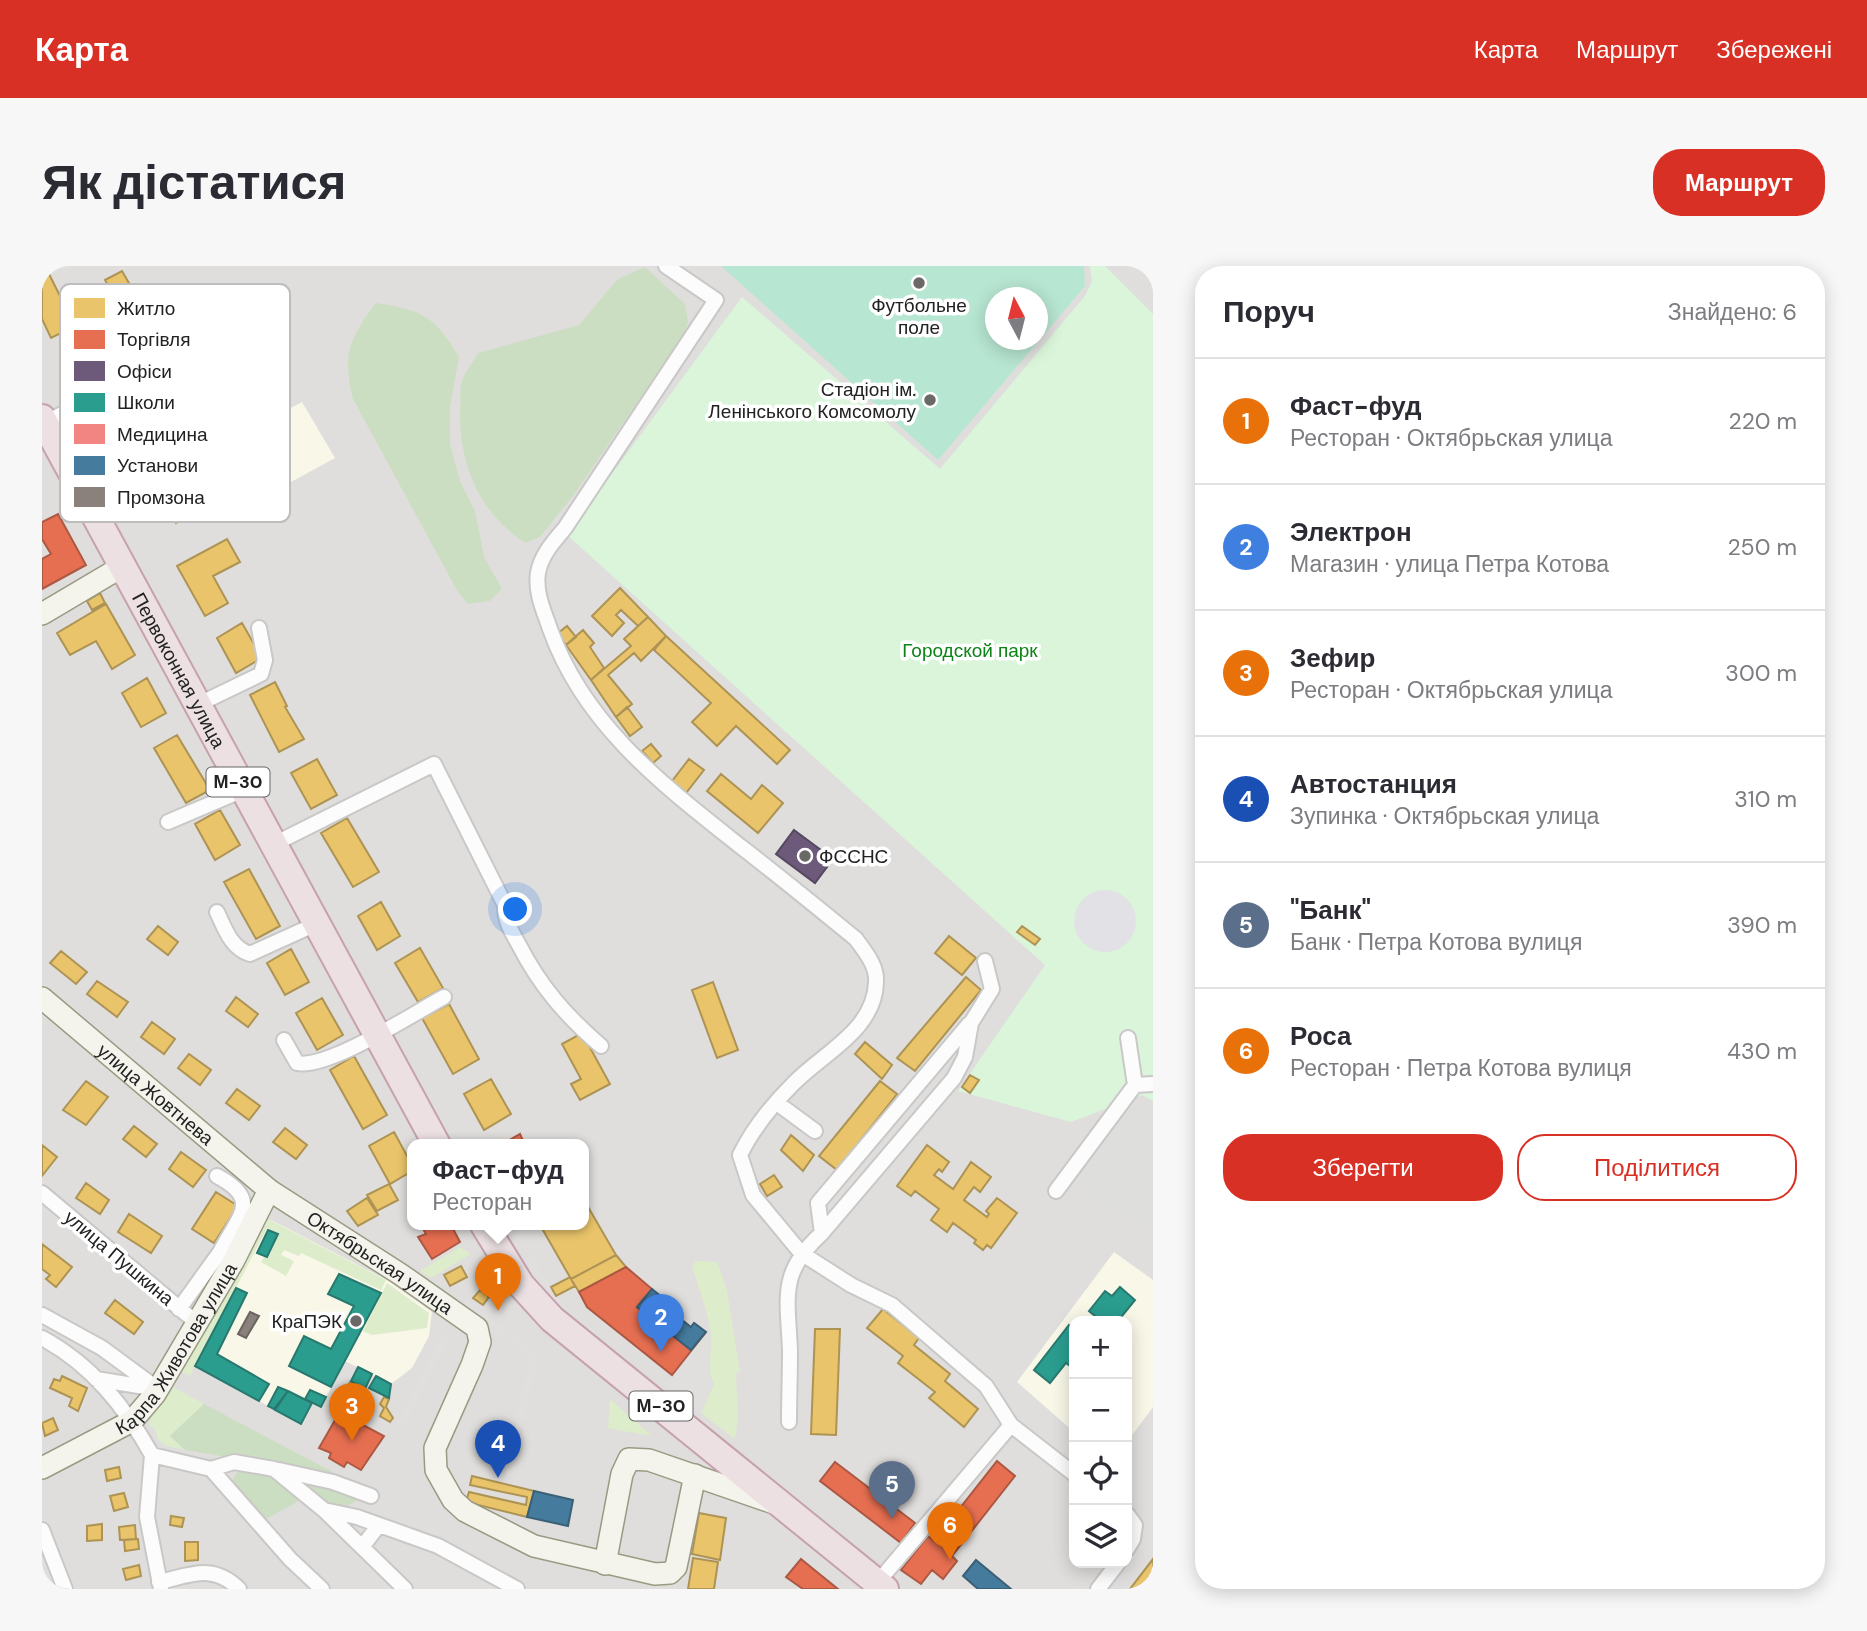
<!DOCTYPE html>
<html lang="uk">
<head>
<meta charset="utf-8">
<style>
	:root { --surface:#fff; --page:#f7f7f7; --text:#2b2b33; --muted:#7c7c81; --line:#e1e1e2; --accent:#d93025 }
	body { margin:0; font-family:"DM Sans",sans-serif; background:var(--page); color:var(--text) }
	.controls { position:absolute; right:21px; bottom:21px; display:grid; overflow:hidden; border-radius:14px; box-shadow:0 4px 18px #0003 }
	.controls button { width:63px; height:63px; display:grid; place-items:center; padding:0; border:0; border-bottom:2px solid var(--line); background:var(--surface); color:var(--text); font:35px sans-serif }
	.compass { position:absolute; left:943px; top:21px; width:63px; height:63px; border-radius:50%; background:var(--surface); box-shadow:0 4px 18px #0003; rotate:353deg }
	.you { position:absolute; left:474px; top:644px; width:24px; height:24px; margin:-18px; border:5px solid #fff; border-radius:50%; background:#1a73e8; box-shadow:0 0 0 10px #1a73e833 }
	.badge { display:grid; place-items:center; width:46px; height:46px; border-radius:50%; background:var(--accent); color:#fff; font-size:23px; font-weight:700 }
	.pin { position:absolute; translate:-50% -58px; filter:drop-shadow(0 2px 4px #0008) }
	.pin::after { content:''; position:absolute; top:37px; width:24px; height:21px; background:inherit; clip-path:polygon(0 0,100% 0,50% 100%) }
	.popup { position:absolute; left:365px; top:873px; width:182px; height:91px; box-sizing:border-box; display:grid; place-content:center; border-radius:14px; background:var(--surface); filter:drop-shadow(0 2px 5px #0005); font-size:23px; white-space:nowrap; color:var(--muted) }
	.popup b { font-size:26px; color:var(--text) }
	.popup::after { content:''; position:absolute; left:50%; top:100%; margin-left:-14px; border:14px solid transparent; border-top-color:var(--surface) }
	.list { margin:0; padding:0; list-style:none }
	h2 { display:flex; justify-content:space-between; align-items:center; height:91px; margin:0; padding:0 28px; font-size:30px }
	h2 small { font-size:23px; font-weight:400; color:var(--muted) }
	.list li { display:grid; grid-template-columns:46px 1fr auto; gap:21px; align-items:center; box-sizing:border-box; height:126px; padding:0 28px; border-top:2px solid var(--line) }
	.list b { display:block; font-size:26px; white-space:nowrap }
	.list p { margin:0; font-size:23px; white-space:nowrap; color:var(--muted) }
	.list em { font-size:23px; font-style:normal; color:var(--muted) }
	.actions { display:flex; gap:14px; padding:21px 28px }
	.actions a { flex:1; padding:16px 0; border:2px solid var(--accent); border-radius:28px; text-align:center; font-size:24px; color:var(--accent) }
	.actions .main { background:var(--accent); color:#fff }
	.icon { flex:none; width:38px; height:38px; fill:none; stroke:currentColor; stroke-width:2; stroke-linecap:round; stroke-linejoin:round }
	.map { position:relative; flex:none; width:1111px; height:1323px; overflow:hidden; border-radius:28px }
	header { display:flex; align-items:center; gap:42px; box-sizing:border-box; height:98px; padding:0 35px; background:var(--accent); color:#fff }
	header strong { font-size:33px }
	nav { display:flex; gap:38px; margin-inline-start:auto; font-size:24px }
	.intro { display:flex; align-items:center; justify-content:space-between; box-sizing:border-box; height:168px; padding:0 42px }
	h1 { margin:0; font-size:49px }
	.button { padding:18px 32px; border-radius:28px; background:var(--accent); color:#fff; font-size:24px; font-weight:700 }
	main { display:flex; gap:42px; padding:0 42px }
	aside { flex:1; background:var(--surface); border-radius:28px; box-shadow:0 4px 18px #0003 }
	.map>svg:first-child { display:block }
</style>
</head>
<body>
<header>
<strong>Карта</strong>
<nav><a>Карта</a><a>Маршрут</a><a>Збережені</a></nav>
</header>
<div class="intro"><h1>Як дістатися</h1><a class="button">Маршрут</a></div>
<main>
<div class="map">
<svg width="1111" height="1323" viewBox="0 0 1111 1323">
	<rect width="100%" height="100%" fill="#f0eeeb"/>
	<path fill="#dfdedc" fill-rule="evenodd" d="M0,0H1111V1323H0ZM954,32H996V74H954ZM370,879H542V959H370ZM1032,1055H1085V1297H1032Z"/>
	<path fill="#f8f7e8" d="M260,136L293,192L194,246L162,188Z
		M229,954L345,1014L390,1046L387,1070L370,1102L349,1118L303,1095L279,1141L270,1138L259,1158L153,1100Z
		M1072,986L1111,1014V1141L1085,1176V1055H1032V1166L975,1116Z"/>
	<path fill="#dededc" d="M1101,835L1111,841V964L1028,915Z"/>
	<path fill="#ddeccb" d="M220,950L344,1014L339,1024L259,987L257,990L242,984L239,989L252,995L244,1010L219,996L222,991H226L237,968L225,962L148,1110L136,1103Z
		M418,981L429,988L389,1012L378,1005Z
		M654,995L675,996L685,1024L698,1106L694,1107L696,1153L693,1173L659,1147L672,1118C663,1102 671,1087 669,1069C666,1046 657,1023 650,1000Z
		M345,1017L387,1047L385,1062L330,1069L321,1065Z
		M131,1121L162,1138L128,1170L143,1184L125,1180L116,1174L113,1163L107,1159L109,1152Z
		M568,1133L610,1170L566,1162Z"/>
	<path fill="#cbdec1" d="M603,1L643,38L646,56L641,70L530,231L498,271L483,277C436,245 417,198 418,142C419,134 417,123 420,115C423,106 431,96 436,87L537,59L576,13Z
		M334,37C380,44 393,50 417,91L408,141V178L418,215L433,245L442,291L460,323L448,335L426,338L416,326L311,133C300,88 307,73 334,37Z
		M162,1138L325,1224L234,1199L143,1184L128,1170Z
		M198,1202L227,1205L260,1233L222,1254L188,1218Z
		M243,1208L324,1230L299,1243L284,1241Z"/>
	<path fill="#daf5da" d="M1048,0H1063L1111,48V835L1100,829L1029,856L916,825L1003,699L525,269L700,31L898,203L1043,30L1050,15Z"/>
	<path fill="#b7e6d2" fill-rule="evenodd" d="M679,0H1042L1043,20L896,194ZM954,32H996V74H954Z"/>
	<path fill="#e0dfde" d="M490,990L519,1037L558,1070L553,1076L514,1043L479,997Z
		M423,1034L497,1089L466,1213L458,1210L488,1090L418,1039Z
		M400,1069L407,1072L362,1161L355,1158Z
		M664,1070L668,1072L666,1107L672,1117L659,1147L623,1118Z"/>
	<path fill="#e2e1e5" d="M1032 655a31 31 0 1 1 62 0a31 31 0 1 1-62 0Z"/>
	<path fill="#e9c46a" stroke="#ad9354" stroke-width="2" d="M80,5L95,31L78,41L63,14Z
		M7,8L33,60L9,72L0,53V12Z
		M65,50L72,60L61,68L54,58Z
		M45,75L65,110L39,125L19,90Z
		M130,193L159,243L134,257L105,207Z
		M185,273L198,296L171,310L186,337L163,350L135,300Z
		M578,322L606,351L596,360L579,344L574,349L582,357L570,370L550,350Z
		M58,327L63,337L50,344L45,335Z
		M64,338L93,389L70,403L54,375L28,389L15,367Z
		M606,351L624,370L599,395L592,387L566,409L590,438L574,451L549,414L589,380L582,373Z
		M200,357L220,392L194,407L175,372Z
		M525,360L534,371L524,379L515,368Z
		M541,364L552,377L548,381L562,402L549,414L524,379Z
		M624,370L748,484L735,498L694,460L675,480L650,456L669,437L612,384Z
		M105,412L124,447L99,461L80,427Z
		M233,416L245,440L243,441L262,473L237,486L208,429Z
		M585,441L600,461L588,470L574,451Z
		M135,469L168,524L144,537L112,482Z
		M609,478L619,490L611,497L600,485Z
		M275,493L295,529L269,543L249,507Z
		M647,493L662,504L644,527L630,515Z
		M679,508L709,533L720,519L741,537L716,567L665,525Z
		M178,544L198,579L173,594L153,558Z
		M305,552L337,606L311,621L279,567Z
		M207,603L238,660L214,673L182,616Z
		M339,636L358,670L335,684L316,650Z
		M116,660L136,676L126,689L105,673Z
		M980,660L998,673L993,679L975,666Z
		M907,670L934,692L920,709L893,687Z
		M378,682L401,722L376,736L353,697Z
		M249,683L267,716L243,729L225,697Z
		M19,685L45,706L34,718L8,697Z
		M924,711L939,724L873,805L855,792Z
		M55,715L86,736L75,751L45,728Z
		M671,716L696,784L675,792L650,724Z
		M194,731L216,748L206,761L184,745Z
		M280,732L301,769L275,784L254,747Z
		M407,738L437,793L411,808L380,752Z
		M110,756L133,773L122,788L99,771Z
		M540,767L568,818L538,834L529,818L539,813L520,778Z
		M823,776L850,799L840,813L813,788Z
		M147,788L169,804L158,819L136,802Z
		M312,790L345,849L321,863L288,804Z
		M928,809L937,814L928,827L920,821Z
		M449,813L469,848L442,864L422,828Z
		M44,815L66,831L44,859L21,844Z
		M838,815L855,828L795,904L777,890Z
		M195,823L218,840L207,854L184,837Z
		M92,860L115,878L104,891L81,873Z
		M243,862L265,879L254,893L231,876Z
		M352,866L370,899V905L348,918L327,880Z
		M749,869L772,889L761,905L739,884Z
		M0,879L15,891L0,910Z
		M885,879L907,896L900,906L897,903L892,909L911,923L929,896L949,911L938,926L932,921L922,934L945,951L947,948L944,945L955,932L975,947L949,982L945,979L941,984L932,977L934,974L911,957L905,966L889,954L897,943L873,925L869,930L855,920Z
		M139,886L164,904L151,921L127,903Z
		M732,909L740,921L725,930L718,918Z
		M44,917L67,934L58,948L34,932Z
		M347,918L356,934L335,945L325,929Z
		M174,926L196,940L172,977L150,963Z
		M325,932L336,949L316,960L305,945Z
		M542,934L574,989L529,1013L498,959H542Z
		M87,948L120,970L109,987L76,966Z
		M0,978L30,1001L14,1021L4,1013L8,1009L0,1003Z
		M574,989L584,1001L537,1026L529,1013Z
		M419,1000L425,1011L408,1020L402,1009Z
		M528,1011L533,1020L514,1030L509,1021Z
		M438,1024L447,1031L441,1039L431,1032Z
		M73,1034L101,1056L92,1068L63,1047Z
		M841,1043L877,1072L872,1079L908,1108L903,1115L936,1143L922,1161L887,1132L893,1126L856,1097L861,1090L825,1062Z
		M773,1063H798L794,1169L769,1168Z
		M20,1110L45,1122L36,1145L27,1140L30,1132L8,1122L12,1113L18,1115Z
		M308,1116L315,1120L309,1131L314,1133L306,1149L299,1145L301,1140L297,1138Z
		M342,1131L347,1133L344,1141L351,1152L348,1156L338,1150L342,1142L338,1138Z
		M11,1152L16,1164L3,1170L0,1157Z
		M77,1201L79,1212L65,1215L63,1204Z
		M430,1210L492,1225L485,1251L424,1236L427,1226L484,1239L485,1231L428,1219Z
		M82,1227L86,1241L72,1245L68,1230Z
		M657,1247L684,1252L678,1294L650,1288Z
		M129,1250L142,1252L140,1261L128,1259Z
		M60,1258V1274L45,1275V1260Z
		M93,1259L94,1273L78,1274L77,1261Z
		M96,1273L97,1283L83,1285L82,1274Z
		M143,1276H156V1294L143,1295Z
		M651,1292L676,1296L672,1323H646Z
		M1111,1293V1323H1088Z
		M97,1299L99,1310L84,1314L81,1303Z"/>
	<path fill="#e76f51" stroke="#ac5843" stroke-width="2" d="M16,248L44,299L0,323V293L9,288L0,273V256Z
		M478,868L483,879H459Z
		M379,959H409L418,976L390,993L376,971L384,968Z
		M584,1001L610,1023L595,1041L649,1084L664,1066L630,1109L545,1041L537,1026Z
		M311,1142L326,1150L321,1159L342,1170L319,1204L305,1196L302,1201L287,1192L289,1187L277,1182L297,1147L306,1152Z
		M955,1195L973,1210L910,1290L915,1295L901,1313L890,1304L879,1318L859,1304L886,1270L892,1275Z
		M793,1196L873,1257L859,1277L778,1215Z
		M759,1293L770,1302L796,1323H761L744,1311Z"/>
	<path fill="#6d597a" stroke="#564860" stroke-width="2" d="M752,564L791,593L773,617L734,588Z"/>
	<path fill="#2a9d8f" stroke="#28786e" stroke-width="2" d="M226,964L236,968L225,991L215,987Z
		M297,1008L339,1027L289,1121L247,1100L262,1070L289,1083L312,1040L286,1028Z
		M1078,1021L1093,1034L1076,1055H1049L1053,1050L1047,1045L1063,1025L1070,1030Z
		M194,1022L205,1027L175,1088L227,1118L217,1135L153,1100Z
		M1027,1059L1032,1063V1103L1024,1097L1008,1117L992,1104Z
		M316,1101L330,1108L323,1123L309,1115Z
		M334,1110L349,1118L347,1132L327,1122Z
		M236,1121L246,1125L232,1143L226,1140Z
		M268,1124L284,1131L279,1141L263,1133Z
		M246,1125L270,1137L259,1158L233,1144Z"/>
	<path fill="#f28482" stroke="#b46765" stroke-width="2" d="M227,162L241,189L215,203L201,175Z
		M201,189L209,203L181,219L173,205Z"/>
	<path fill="#457b9d" stroke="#3a6078" stroke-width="2" d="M610,1023L620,1031L616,1035L649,1061L652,1057L664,1066L649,1084L595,1041Z
		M492,1225L531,1234L526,1260L485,1251Z
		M934,1294L969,1323H936L921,1310Z"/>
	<path fill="#8a817c" stroke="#6b6461" stroke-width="2" d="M208,1046L217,1050L204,1072L196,1068Z"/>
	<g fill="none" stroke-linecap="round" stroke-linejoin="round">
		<g stroke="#c9c8c7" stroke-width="18">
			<path id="street" d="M624,0L674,34L523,262C512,275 499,289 496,307C493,327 502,345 508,363C542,459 621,519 698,580C737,610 776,642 814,673C823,686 835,699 834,716C833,764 781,787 752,817C731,838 711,862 698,889L711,929L759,987L809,1019L850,1039L944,1120L969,1159L1032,1208
				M0,158C39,140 74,117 98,80
				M155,439L219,408L223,394L217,362
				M126,556L201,524
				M230,579L392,498L463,639C462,655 470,666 477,679C498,720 524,750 559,780
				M175,646C183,663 189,682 208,688L274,658
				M1086,772L1093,819L1111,818
				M242,774L255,797C285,804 372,747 402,731
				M735,837L773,865
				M175,910C220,934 197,949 178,986L192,994
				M1014,925L1093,819
				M0,927L155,1057
				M780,967L776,937L927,758
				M137,1043L178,986
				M0,1049L60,1082L117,1124
				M0,1072C50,1099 83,1141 110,1189L169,1203L248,1293L280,1323
				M54,1113L103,1121L110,1126
				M747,1156C747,1132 748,1109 748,1085C746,1032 736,1007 780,967L912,812L923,791L929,757L950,723L943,695
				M110,1189L105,1251L119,1323
				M169,1203L192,1196L232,1203L282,1244L315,1251L396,1280L475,1323
				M237,1204L291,1216L329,1230
				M283,1245L363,1323
				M1085,1248L1093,1259L1091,1273L1085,1283
				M0,1264L23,1323
				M320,1281L337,1259
				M117,1316C149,1309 171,1297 197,1323
				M835,1317L969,1159
				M1056,1323L1076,1297"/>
		</g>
		<g stroke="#999a82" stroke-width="24">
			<g id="secondary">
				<path d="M0,348L81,300"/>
				<path id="s1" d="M0,732L227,924L358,1008L435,1062L438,1076L430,1099L393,1182L394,1204L411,1234L423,1245L492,1280L613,1308L628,1307L634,1301L653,1209"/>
				<path id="s2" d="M0,1202L90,1155L113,1128L192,994L227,924"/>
				<path d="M563,1298L580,1208L587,1193L607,1194L732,1237"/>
			</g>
		</g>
		<g stroke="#c5a2ac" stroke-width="30">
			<g id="highway">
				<path id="s3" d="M0,152L395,879"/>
				<path d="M442,959L479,1019L510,1053L843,1323"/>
			</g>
		</g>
		<use href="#street" stroke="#fdfcfc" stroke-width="14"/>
		<use href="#secondary" stroke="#f4f4ed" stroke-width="21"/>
		<use href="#highway" stroke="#ece0e2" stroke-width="26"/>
	</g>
	<g fill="#6a6968" stroke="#fff" stroke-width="2.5">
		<circle cx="877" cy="17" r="7"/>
		<circle cx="888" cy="134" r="7"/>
		<circle cx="763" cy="590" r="7"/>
		<circle cx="314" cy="1055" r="7"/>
	</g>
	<g text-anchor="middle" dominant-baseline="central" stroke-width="7" stroke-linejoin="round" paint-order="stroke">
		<g fill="#fff" stroke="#646464" stroke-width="2">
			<rect x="164.5" y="501.5" width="63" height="29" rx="5"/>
			<rect x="587.5" y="1125.5" width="63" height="29" rx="5"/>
		</g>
		<g font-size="18" font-weight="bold" fill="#222">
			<text x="196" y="516">М-30</text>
			<text x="619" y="1140">М-30</text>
		</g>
		<g font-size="19" fill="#222" stroke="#fff" text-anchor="end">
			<text x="877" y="39" text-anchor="middle">Футбольне<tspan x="877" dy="22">поле</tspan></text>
			<text x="874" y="123">Стадіон ім.<tspan x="874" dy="22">Ленінського Комсомолу</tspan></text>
			<text x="777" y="590" text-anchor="start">ФССНС</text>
			<text x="300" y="1055">КраПЭК</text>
		</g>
		<g font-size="19" fill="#0c8416" stroke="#fff">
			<text x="928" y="384">Городской парк</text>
		</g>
		<g font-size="19" fill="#222" stroke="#fff">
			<text stroke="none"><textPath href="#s3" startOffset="287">Первоконная улица</textPath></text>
			<text stroke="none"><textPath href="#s1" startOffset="149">улица Жовтнева</textPath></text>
			<text transform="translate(77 992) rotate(40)">улица Пушкина</text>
			<text stroke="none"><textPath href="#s1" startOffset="430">Октябрьская улица</textPath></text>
			<text stroke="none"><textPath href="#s2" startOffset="186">Карпа Животова улица</textPath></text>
		</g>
	</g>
	<rect x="18" y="18" width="230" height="238" rx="10" fill="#fff" stroke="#bdbdbd" stroke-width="2"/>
	<rect x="32" y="32" width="31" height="20" fill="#e9c46a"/>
	<rect x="32" y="64" width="31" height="19" fill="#e76f51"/>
	<rect x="32" y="95" width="31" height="20" fill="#6d597a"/>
	<rect x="32" y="127" width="31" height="19" fill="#2a9d8f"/>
	<rect x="32" y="158" width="31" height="20" fill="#f28482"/>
	<rect x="32" y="190" width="31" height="19" fill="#457b9d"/>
	<rect x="32" y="221" width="31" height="20" fill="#8a817c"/>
	<g font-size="19" fill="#222">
		<text x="75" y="49">Житло</text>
		<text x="75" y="80">Торгівля</text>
		<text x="75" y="112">Офіси</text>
		<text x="75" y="143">Школи</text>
		<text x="75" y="175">Медицина</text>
		<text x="75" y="206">Установи</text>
		<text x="75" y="238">Промзона</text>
	</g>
</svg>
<div class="controls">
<button>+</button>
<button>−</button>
<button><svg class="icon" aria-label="locate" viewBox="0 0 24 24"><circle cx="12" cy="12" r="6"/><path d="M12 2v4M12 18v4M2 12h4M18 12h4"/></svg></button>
<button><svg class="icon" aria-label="layers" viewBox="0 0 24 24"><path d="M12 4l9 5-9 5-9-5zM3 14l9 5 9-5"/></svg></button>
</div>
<svg class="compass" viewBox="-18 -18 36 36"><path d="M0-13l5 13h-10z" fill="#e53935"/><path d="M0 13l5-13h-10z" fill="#7c7c81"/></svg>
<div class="you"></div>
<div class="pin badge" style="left:456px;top:1045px;background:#e8710a">1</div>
<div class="popup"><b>Фаст-фуд</b>Ресторан</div>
<div class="pin badge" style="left:619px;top:1086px;background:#3f7fe0">2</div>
<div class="pin badge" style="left:310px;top:1175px;background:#e8710a">3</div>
<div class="pin badge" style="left:456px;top:1212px;background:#1a4fb4">4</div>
<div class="pin badge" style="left:850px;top:1253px;background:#5c6f8a">5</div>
<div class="pin badge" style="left:908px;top:1294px;background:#e8710a">6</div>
</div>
<aside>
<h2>Поруч<small>Знайдено: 6</small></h2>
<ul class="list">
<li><span class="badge" style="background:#e8710a">1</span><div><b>Фаст-фуд</b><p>Ресторан · Октябрьская улица</p></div><em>220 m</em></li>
<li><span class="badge" style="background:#3f7fe0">2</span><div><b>Электрон</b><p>Магазин · улица Петра Котова</p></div><em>250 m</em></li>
<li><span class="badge" style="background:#e8710a">3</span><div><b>Зефир</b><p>Ресторан · Октябрьская улица</p></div><em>300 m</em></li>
<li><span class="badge" style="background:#1a4fb4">4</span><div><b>Автостанция</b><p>Зупинка · Октябрьская улица</p></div><em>310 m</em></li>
<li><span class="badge" style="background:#5c6f8a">5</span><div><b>&quot;Банк&quot;</b><p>Банк · Петра Котова вулиця</p></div><em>390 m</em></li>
<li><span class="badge" style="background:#e8710a">6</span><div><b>Роса</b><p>Ресторан · Петра Котова вулиця</p></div><em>430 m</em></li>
</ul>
<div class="actions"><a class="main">Зберегти</a><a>Поділитися</a></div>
</aside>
</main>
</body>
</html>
